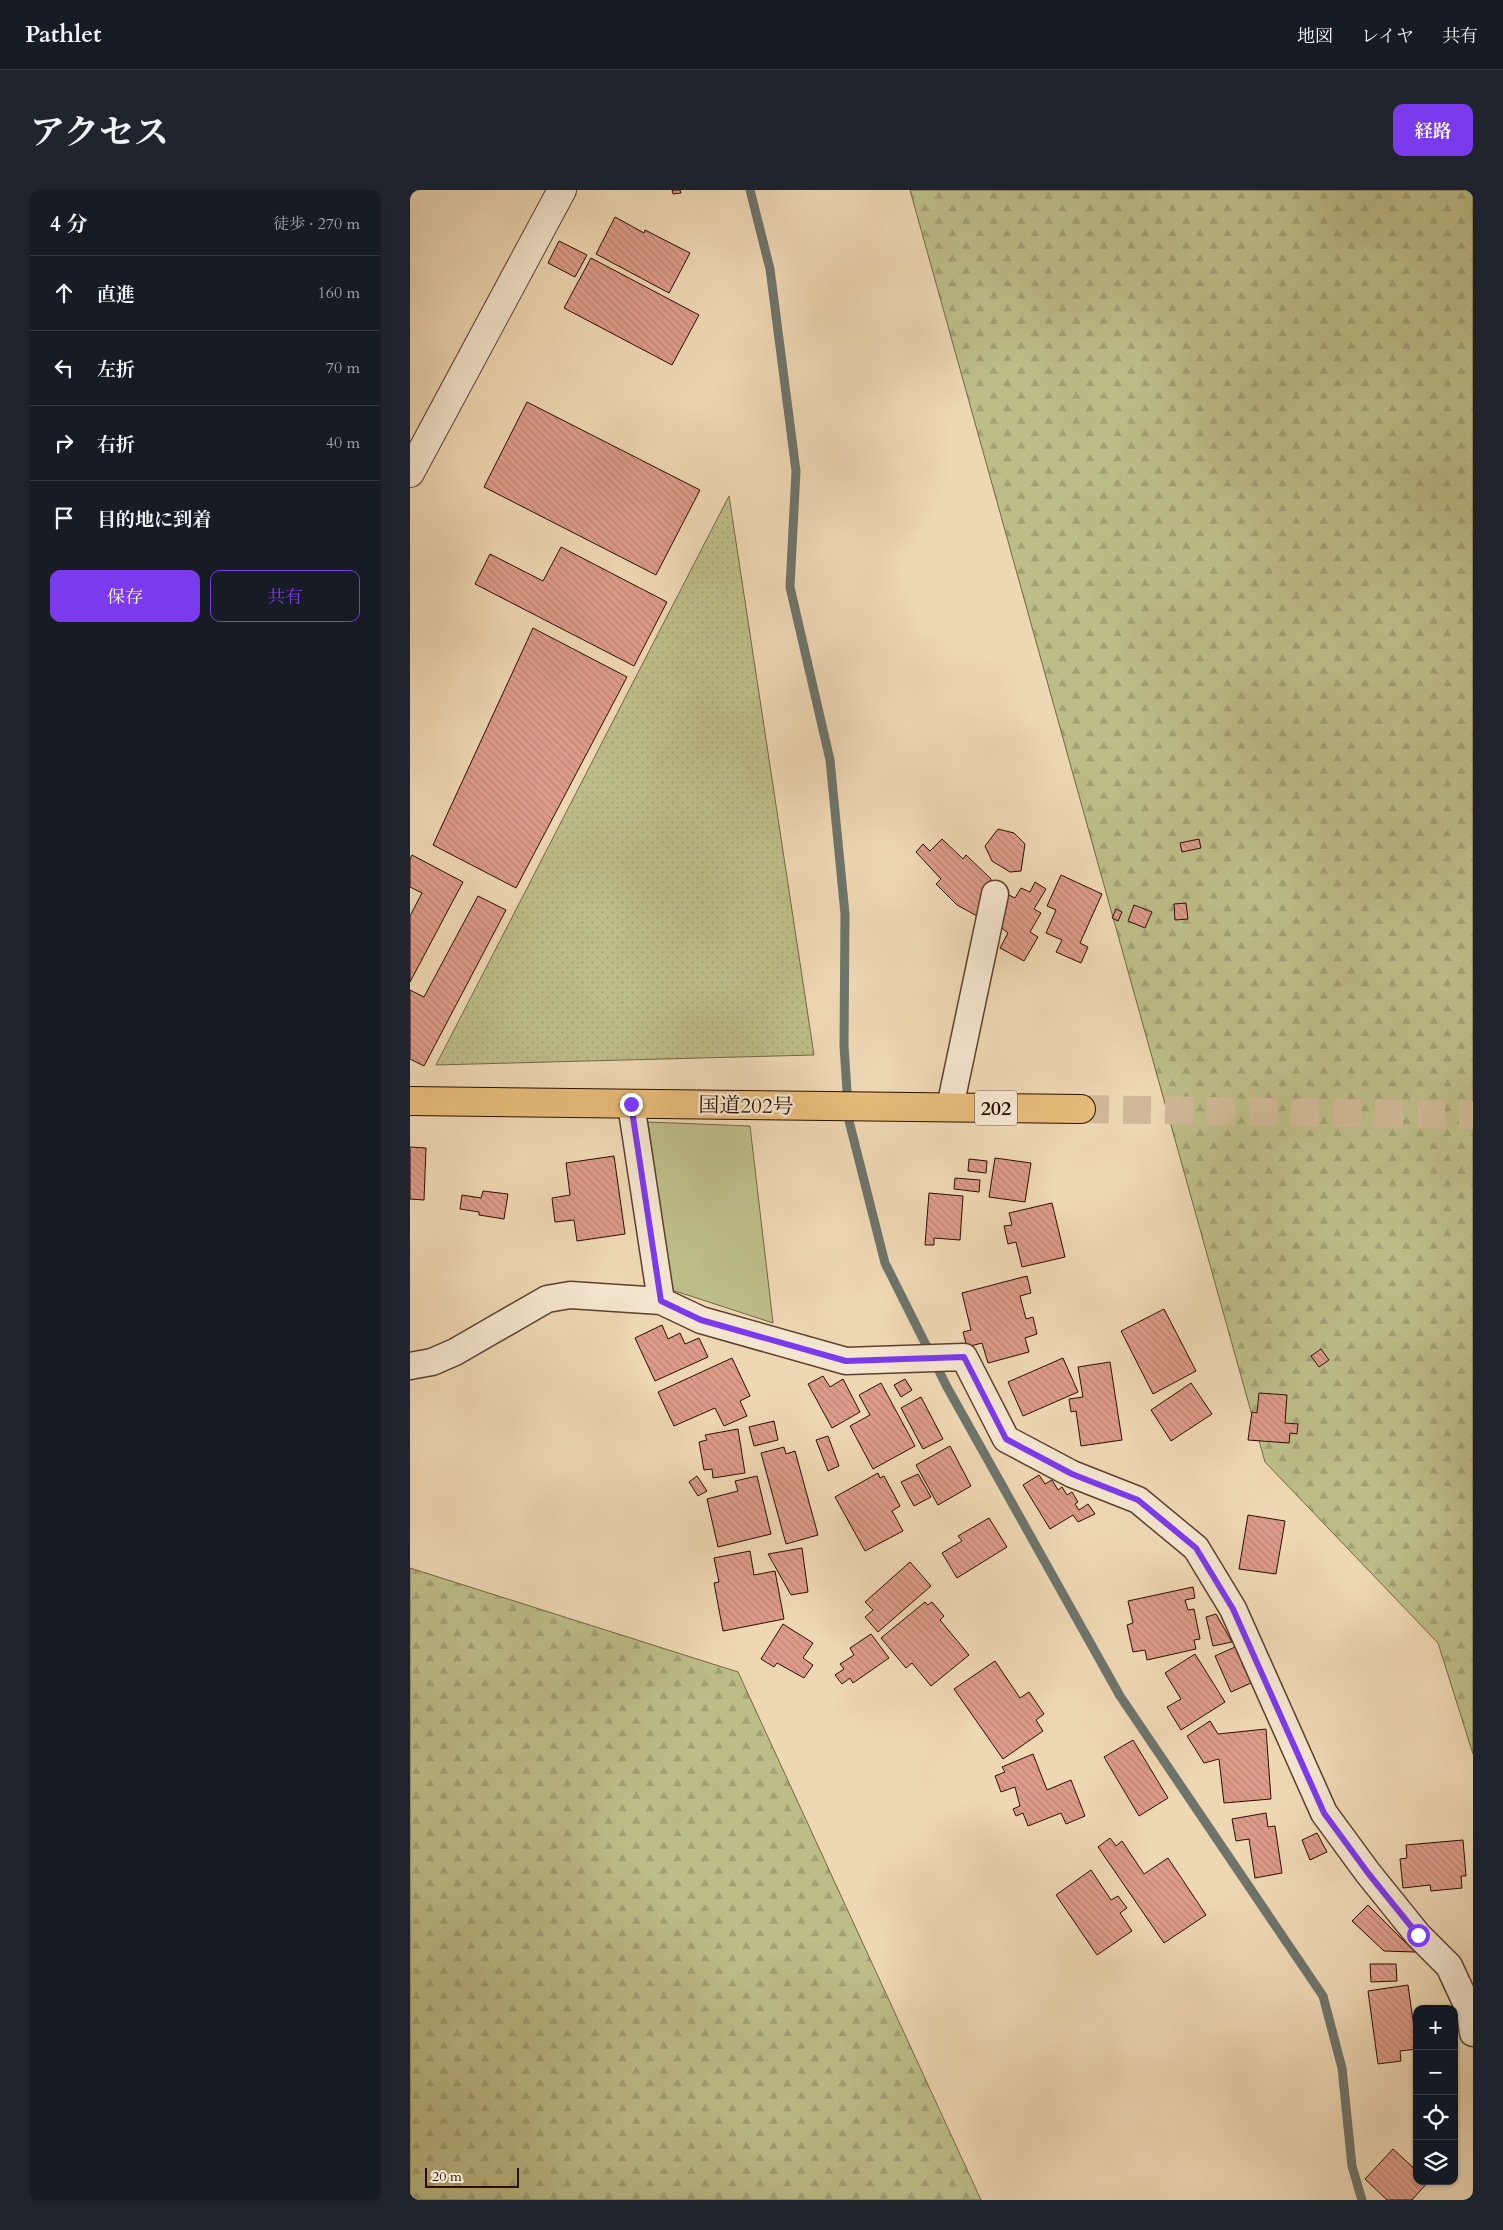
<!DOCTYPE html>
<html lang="ja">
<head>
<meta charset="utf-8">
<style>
	:root { --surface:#171b24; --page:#20242c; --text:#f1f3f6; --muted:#9ea1a6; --line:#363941; --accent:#7c3aed }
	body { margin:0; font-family:Cardo,"Noto Serif JP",serif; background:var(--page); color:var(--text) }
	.controls { position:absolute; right:15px; bottom:15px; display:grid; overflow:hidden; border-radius:10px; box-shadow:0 1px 4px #0004 }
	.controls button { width:45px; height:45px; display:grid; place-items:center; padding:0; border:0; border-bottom:1px solid var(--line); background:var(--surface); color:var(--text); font:25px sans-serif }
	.scale { position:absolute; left:15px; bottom:12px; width:94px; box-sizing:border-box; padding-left:5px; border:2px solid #2b0e00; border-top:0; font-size:14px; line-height:18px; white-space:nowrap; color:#2b0e00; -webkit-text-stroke:4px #f4e5ce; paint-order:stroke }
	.stop { position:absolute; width:15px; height:15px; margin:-11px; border:4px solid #7c3aed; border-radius:50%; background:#fff }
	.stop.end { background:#7c3aed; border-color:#fff; box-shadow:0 1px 5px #0008 }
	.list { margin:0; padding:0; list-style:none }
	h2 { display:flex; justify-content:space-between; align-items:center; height:65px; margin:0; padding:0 20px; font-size:21px }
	h2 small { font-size:16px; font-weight:400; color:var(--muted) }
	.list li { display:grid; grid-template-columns:32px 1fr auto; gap:15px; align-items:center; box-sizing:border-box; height:75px; padding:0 20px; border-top:1px solid var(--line) }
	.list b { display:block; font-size:19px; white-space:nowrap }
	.list em { font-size:16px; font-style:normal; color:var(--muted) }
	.actions { display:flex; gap:10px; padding:15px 20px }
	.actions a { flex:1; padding:11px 0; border:1px solid var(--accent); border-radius:10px; text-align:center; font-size:18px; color:var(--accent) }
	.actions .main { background:var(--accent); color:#fff }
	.icon { flex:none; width:28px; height:28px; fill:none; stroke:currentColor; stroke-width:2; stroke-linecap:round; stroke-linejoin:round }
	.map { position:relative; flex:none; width:1063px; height:2010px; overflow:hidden; border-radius:10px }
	header { display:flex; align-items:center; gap:30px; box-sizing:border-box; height:70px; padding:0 25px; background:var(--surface); border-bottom:1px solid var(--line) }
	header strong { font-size:24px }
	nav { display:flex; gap:28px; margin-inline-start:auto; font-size:18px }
	.intro { display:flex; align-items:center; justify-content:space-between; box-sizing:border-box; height:120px; padding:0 30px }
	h1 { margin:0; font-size:35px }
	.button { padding:12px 22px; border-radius:10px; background:var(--accent); color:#fff; font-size:18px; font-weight:700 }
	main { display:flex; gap:30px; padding:0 30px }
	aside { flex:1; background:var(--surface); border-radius:10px; box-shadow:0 1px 4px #0004 }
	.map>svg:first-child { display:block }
</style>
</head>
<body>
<header>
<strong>Pathlet</strong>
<nav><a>地図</a><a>レイヤ</a><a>共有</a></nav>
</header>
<div class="intro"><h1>アクセス</h1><a class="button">経路</a></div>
<main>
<aside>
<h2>4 分<small>徒歩 · 270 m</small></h2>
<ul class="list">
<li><svg class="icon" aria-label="ahead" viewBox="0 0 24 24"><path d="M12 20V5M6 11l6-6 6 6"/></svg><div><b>直進</b></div><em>160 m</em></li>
<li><svg class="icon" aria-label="left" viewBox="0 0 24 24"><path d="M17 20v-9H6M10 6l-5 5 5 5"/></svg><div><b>左折</b></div><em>70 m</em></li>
<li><svg class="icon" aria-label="right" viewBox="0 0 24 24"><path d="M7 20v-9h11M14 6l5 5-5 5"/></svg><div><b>右折</b></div><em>40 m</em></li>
<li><svg class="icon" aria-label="arrive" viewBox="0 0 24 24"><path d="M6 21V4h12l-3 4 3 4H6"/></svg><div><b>目的地に到着</b></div></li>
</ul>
<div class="actions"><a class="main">保存</a><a>共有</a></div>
</aside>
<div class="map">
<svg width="1063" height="2010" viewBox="0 0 1063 2010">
	<defs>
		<pattern id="grass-dots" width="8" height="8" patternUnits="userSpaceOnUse" patternTransform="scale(1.25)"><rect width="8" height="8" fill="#bdbd89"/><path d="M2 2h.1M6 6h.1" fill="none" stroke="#a3a174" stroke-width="1.8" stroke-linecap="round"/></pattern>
		<pattern id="forest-firs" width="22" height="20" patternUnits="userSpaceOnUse" patternTransform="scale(1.25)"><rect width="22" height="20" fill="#bdbd89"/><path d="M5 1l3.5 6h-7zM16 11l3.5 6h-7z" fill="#a3a174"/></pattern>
		<pattern id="building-back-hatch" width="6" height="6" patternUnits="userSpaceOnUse" patternTransform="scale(1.25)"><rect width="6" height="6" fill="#dd9c89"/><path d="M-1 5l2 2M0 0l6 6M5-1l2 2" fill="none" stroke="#be8574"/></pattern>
	</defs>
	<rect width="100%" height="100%" fill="#eed7b3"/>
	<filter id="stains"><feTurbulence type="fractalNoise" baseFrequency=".004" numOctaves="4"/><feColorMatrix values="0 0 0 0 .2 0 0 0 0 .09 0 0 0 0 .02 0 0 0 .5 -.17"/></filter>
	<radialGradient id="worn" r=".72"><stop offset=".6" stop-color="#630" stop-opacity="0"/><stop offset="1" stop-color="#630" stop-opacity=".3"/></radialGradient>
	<path fill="url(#grass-dots)" stroke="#746644" d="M319,306L404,865L26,875Z"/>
	<path fill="url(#forest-firs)" stroke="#746644" d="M500,0H1063V1564L1028,1453L855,1272Z
		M0,1378L328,1482L571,2010H0Z"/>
	<path fill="#bdbd89" stroke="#746644" d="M238,932L340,936L363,1133L262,1100Z"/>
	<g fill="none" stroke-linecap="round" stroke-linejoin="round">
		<path stroke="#6e746b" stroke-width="9" d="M340,0L360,79L386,281L380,397L420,570L435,724L434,856L439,931L475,1073L537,1197L710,1506L913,1806L932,1878L942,1976L952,2010"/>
	</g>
	<path fill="url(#building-back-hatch)" stroke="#2b0e00" d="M262,0H270L271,3L263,4Z
		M205,27L234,43L235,40L280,63L259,103L186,64Z
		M149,51L177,65L165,87L138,73Z
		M181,68L289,125L262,175L154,118Z
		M117,212L290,300L246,385L74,297Z
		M151,357L257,412L224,476L65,394L80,364L133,391Z
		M123,438L217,487L106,698L23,655Z
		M588,639L604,643L615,654L611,681L600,682L582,671L575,656Z
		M532,649L553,669L556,665L581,689L569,727L547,715L526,694L531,689L506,662L513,654L520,661Z
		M789,649L791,658L772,662L770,653Z
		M2,665L53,692L0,792V726L12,703L0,697V669Z
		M651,685L692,704L670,753L678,757L671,773L646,762L652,750L636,743L646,720L637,716Z
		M625,692L636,699L624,719L631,723L620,742L628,747L614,771L590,758L598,743L588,735L590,723L599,705L605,708L611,698L620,702Z
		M68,706L96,720L14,876L0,869V800L14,807Z
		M776,713L778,729L765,730L764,714Z
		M724,715L742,722L735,738L718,731Z
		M706,719L712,722L708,731L702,728Z
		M0,957L16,958L14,1010L0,1009Z
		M204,966L215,1044L167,1051L164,1030L145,1032L142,1008L160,1005L156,973Z
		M585,968L621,973L615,1012L579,1007Z
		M559,969L577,971L576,983L558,981Z
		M545,988L570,990L569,1002L544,999Z
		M73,1001L98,1004L94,1029L69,1025V1022L50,1019L52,1005L71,1008Z
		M519,1003L553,1006L550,1050L524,1048V1055H515Z
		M642,1013L655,1067L612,1077L606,1052L598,1054L594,1036L602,1035L599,1023Z
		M617,1086L621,1103L610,1106L616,1129L623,1127L627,1144L615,1148L619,1162L578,1173L572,1153L557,1157L553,1142L561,1140L552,1103Z
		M754,1119L786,1181L743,1204L711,1141Z
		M252,1135L258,1149L270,1143L275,1154L289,1148L298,1167L245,1191L225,1148Z
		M911,1159L919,1170L909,1177L901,1166Z
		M322,1168L340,1206L330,1211L337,1226L314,1236L305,1218L264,1236L248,1202Z
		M653,1168L668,1202L613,1226L598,1192Z
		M700,1172L712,1250L671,1256L666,1221L661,1222L659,1209L673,1207L668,1177Z
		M413,1186L420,1197L433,1189L450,1222L422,1238L398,1194Z
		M495,1189L502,1200L491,1207L484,1195Z
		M471,1193L505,1256L463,1279L440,1236L460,1225L449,1205Z
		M781,1193L802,1224L761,1251L741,1220Z
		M849,1203L877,1205L875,1233L888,1234L887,1244L880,1243L879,1253L838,1250L842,1222L847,1223Z
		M511,1207L533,1249L513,1259L491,1218Z
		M364,1231L368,1250L344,1256L339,1237Z
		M328,1239L335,1283L303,1288L302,1279L294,1280L289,1252L297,1250L295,1245Z
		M418,1246L429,1276L418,1281L406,1250Z
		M540,1256L561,1296L528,1315L506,1275Z
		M374,1257L376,1264L385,1261L408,1345L376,1354L351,1263Z
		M468,1283L470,1288L474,1286L490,1316L482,1321L493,1341L455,1361L425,1307Z
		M508,1284L521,1307L504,1316L491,1292Z
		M629,1285L635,1294L642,1290L648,1300L652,1297L657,1305L662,1302L668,1312L665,1314L669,1320L678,1314L685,1324L668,1332L663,1325L640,1339L613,1295Z
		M287,1286L297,1301L288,1306L279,1292Z
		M347,1286L361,1344L308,1357L297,1309L328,1301L325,1291Z
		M838,1325L875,1331L866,1384L829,1379Z
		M579,1328L597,1357L547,1388L532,1363L552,1351L548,1346Z
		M392,1358L398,1402L381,1405L358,1364Z
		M340,1361L344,1385L365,1381L374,1429L313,1441L304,1393L309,1392L304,1368Z
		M500,1372L521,1396L468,1442L455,1427L463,1420L455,1412Z
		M783,1397L785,1408L775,1410L778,1420L784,1419L790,1449L784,1450L786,1459L737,1470L735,1460L723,1462L717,1435L723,1433L718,1411Z
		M515,1412L518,1415L522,1412L534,1426L530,1430L559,1465L521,1496L502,1473L496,1478L471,1448Z
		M806,1424L822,1452L803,1456L796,1427Z
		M373,1434L403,1453L393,1468L403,1475L394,1488L367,1473L364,1477L351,1469Z
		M461,1444L479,1468L443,1493L440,1488L432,1494L425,1485L434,1479L430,1474L444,1465L440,1458Z
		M825,1457L841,1493L821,1502L805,1466Z
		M785,1464L815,1512L771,1540L757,1517L771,1509L755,1483Z
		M585,1471L610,1508L619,1502L634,1524L626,1530L633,1541L593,1569L544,1499Z
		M800,1531L808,1544L856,1539L861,1609L814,1613L809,1569L794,1573L777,1546Z
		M723,1550L758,1608L729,1626L694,1567Z
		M623,1564L637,1600L661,1590L675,1626L656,1634L651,1623L618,1636L613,1623L606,1626L603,1619L610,1616L605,1597L591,1602L585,1586L595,1582L592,1577Z
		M856,1623L858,1637L865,1636L872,1683L845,1688L839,1649L826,1651L822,1629Z
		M907,1643L917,1662L900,1670L892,1650Z
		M700,1648L706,1656L712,1651L734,1684L758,1668L796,1725L754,1753L688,1657Z
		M1053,1650L1056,1686H1051L1052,1698L1021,1701L1020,1695L993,1698L990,1669L997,1668L996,1655Z
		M681,1680L701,1710L708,1706L717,1718L710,1723L722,1741L687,1765L646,1705Z
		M958,1715L1005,1762L974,1761L942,1731Z
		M960,1774H986L987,1791L961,1792Z
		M998,1795L1007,1859L990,1861L991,1871L968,1874L958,1801Z
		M983,1959L1007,1981V1991L1018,1992L1002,2010H977L955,1989Z"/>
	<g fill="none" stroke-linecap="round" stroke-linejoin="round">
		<path stroke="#d1b998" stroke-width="28" stroke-dasharray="28 14" stroke-linecap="butt" d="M671,919L1063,925"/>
		<g stroke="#5c402d" stroke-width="29">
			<path id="minor" d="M221,914L251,1111
				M540,917L585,704
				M0,1176L22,1172L45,1162L137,1109L160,1105L251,1111L291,1130L436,1171L554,1167L596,1249L662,1284L728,1310L786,1358L823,1419L914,1623L958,1683L1008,1745L1039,1776L1060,1821L1063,1843"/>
		</g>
		<g stroke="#5c402d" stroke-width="30">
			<path id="tertiary" d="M0,283L152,0"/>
		</g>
		<g stroke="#2b0e00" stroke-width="30">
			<path id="trunk" d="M0,911L671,919"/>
		</g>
		<use href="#minor" stroke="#f4e5ce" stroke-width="26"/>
		<use href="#tertiary" stroke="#f4e5ce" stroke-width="28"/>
		<use href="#trunk" stroke="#e7bc7a" stroke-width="28"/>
	</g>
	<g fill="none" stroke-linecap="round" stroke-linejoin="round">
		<path stroke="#7c3aed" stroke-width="6" d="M221,914L251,1111L291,1130L436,1171L554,1167L596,1249L662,1284L728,1310L786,1358L823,1419L914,1623L958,1683L1008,1745"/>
	</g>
	<g text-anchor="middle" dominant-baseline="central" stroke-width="5" stroke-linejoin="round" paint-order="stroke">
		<rect fill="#f4e5ce" stroke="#674e3e" stroke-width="1" x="565" y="900.5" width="42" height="35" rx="4"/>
		<g font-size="20" font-weight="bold" fill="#2b0e00">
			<text x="586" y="918">202</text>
		</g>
		<g font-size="21" fill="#2b0e00" stroke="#f4e5ce">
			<text transform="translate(336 916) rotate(1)">国道202号</text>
		</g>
	</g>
	<rect width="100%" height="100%" filter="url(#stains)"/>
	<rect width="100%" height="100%" fill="url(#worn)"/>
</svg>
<div class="controls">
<button>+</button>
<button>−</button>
<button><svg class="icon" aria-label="locate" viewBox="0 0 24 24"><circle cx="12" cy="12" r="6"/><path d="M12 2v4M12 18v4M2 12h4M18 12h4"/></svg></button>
<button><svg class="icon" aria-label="layers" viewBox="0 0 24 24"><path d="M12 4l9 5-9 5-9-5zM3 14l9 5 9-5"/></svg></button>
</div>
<div class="scale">20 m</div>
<div class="stop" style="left:1008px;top:1745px"></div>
<div class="stop end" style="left:221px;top:914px"></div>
</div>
</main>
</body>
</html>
